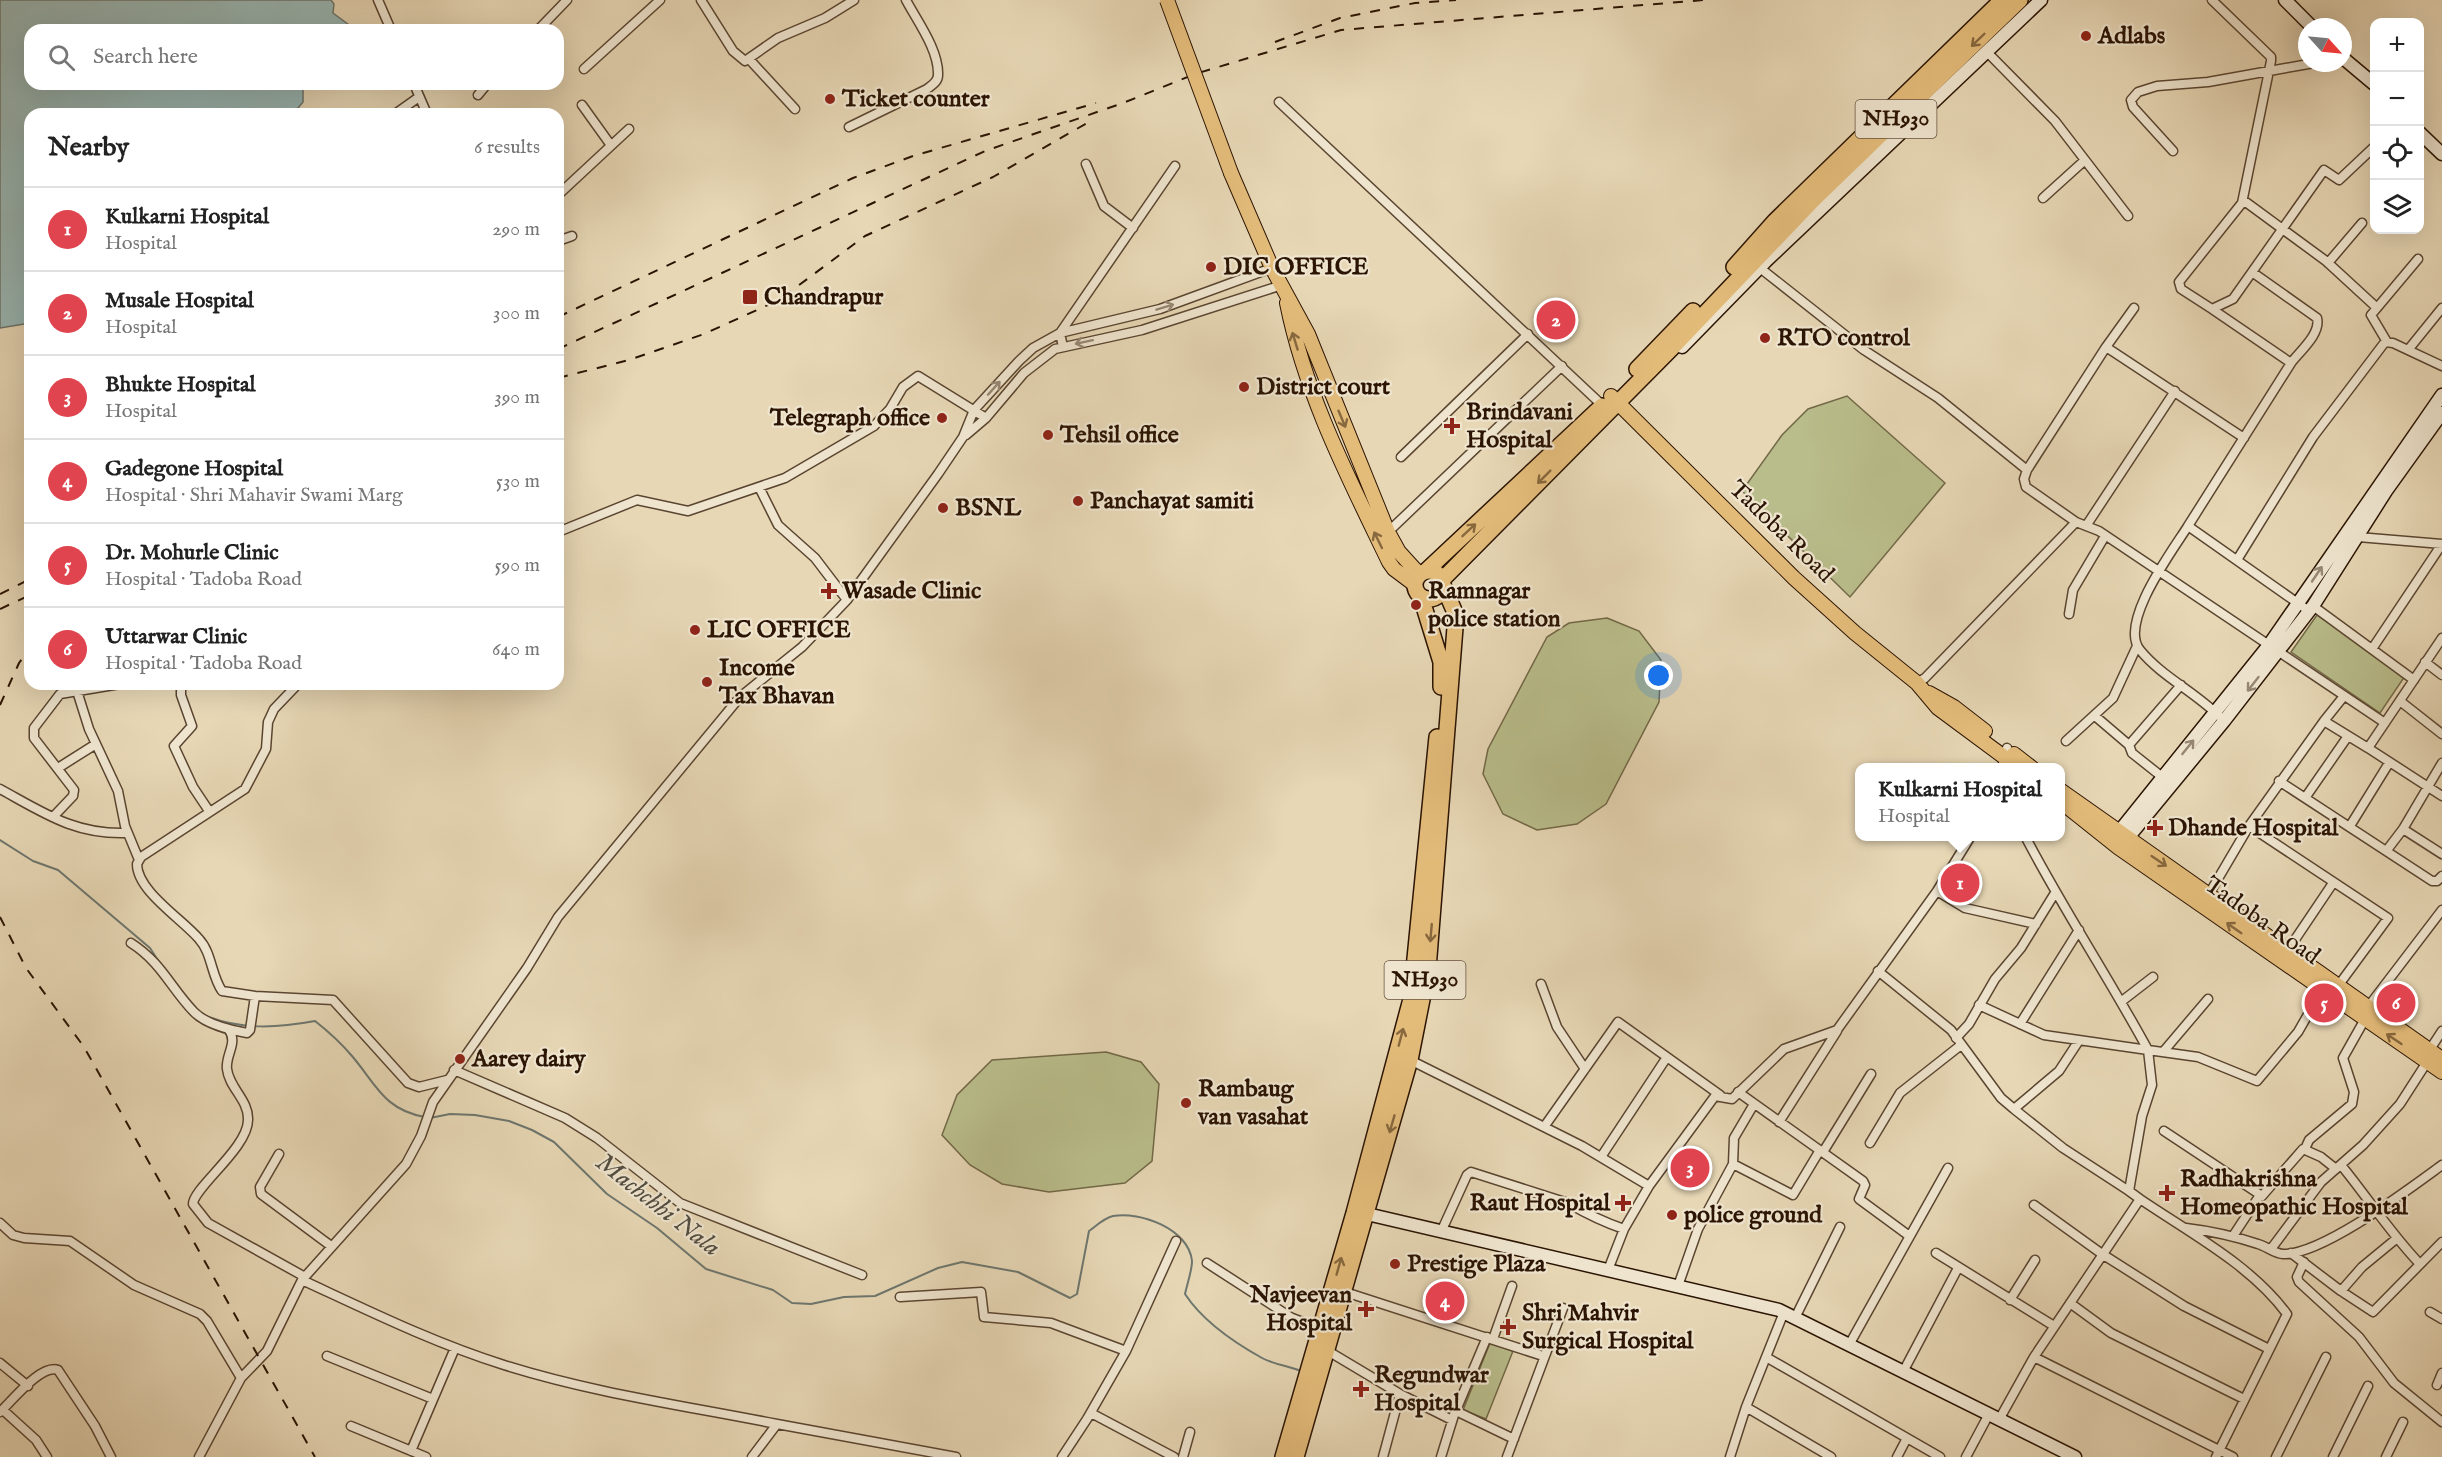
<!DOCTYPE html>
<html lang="en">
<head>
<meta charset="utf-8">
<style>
	:root { --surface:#fff; --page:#f6f6f6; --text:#222; --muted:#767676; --line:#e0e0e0; --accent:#0f766e }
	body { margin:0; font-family:"IM FELL English",serif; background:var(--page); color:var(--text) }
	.controls { position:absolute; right:18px; top:18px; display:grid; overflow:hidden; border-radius:12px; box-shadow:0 6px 24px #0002 }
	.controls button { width:54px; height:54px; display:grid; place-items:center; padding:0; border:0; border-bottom:2px solid var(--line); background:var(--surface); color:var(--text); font:30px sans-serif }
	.compass { position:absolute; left:2298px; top:18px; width:54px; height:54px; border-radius:50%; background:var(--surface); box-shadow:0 6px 24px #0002; rotate:117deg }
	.you { position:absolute; left:1659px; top:676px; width:21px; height:21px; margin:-15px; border:4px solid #fff; border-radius:50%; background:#1a73e8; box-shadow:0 0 0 9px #1a73e833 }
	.badge { display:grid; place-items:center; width:39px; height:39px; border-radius:50%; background:var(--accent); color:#fff; font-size:20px; font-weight:700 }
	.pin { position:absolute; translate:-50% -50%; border:3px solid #fff; box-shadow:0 2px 6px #0006 }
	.popup { position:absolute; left:1855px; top:763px; width:210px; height:78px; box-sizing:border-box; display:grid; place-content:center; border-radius:12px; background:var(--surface); filter:drop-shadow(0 2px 4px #0005); font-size:20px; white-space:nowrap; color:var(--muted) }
	.popup b { font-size:22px; color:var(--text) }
	.popup::after { content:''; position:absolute; left:50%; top:100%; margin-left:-12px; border:12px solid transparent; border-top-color:var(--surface) }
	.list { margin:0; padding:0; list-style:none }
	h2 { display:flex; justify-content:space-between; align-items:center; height:78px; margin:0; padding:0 24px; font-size:26px }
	h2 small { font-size:20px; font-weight:400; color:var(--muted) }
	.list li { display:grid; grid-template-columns:39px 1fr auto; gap:18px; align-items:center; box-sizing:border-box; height:84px; padding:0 24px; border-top:2px solid var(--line) }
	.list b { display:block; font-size:22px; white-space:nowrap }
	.list p { margin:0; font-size:20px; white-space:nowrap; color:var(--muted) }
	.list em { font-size:20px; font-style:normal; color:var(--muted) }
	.icon { flex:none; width:33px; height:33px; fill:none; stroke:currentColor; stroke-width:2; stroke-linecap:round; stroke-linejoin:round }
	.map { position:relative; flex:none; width:2442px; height:1457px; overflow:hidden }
	.search { position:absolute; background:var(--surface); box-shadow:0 6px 24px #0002; left:24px; top:24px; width:540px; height:66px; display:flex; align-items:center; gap:15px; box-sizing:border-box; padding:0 21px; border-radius:18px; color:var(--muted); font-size:22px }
	.panel { position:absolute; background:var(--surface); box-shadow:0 6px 24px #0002; left:24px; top:108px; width:540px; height:582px; border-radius:18px }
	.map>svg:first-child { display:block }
</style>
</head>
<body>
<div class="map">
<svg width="2442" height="1457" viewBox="0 0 2442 1457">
	<rect width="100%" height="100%" fill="#e7d7b5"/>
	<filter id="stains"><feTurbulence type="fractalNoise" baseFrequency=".00333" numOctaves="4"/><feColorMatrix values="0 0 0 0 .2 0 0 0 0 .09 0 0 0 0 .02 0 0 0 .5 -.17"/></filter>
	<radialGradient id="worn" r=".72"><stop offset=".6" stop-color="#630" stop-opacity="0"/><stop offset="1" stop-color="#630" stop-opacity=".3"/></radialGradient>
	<path fill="#b9bd8b" stroke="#726847" stroke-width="1.5" d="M1847,396L1945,483L1850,597L1742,491L1782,435L1808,409Z
		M2317,615L2405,676L2380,713L2291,652Z
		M1607,618L1639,631L1661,660L1659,702L1606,804L1577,824L1537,830L1503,814L1483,774L1488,749L1547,637L1569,623Z
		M1106,1052L1141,1062L1159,1084L1152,1161L1125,1183L1049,1192L1002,1184L970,1165L942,1135L957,1095L992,1060Z
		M1490,1343L1513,1351L1486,1419L1463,1410Z"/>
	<path fill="#99b8b6" stroke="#6d766e" stroke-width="1.5" d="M0,0H331L334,4L333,13L349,25L345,30H30V84H311L303,90V102L293,114H30V323L0,328Z"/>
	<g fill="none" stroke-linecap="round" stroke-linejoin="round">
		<path stroke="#6d766e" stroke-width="2" d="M0,840L33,861L58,870L150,948L161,965
			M206,1016C242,1030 277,1028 315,1021C329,1032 341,1043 352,1056C376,1084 384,1110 425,1117
			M430,1118L450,1114L475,1115L509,1121L532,1130L554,1142L607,1194L657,1228L706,1269L773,1290L792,1303L811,1304L844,1297L875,1296L938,1268L962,1262L1018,1272L1070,1298L1077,1294L1089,1231C1096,1226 1104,1218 1113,1216C1140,1211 1189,1229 1192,1261C1192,1271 1187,1284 1185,1294C1202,1320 1235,1343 1262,1358C1275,1365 1290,1366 1303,1372"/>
		<g stroke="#5a4530" stroke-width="11">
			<path id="street" d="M378,0L391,30
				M701,0L733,51L745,61L778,38L825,18L854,0
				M538,30L567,0
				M1987,52L2055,121L2128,216
				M749,59L795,109
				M584,69L660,0
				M414,84L427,114
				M478,95L487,84
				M1279,102L1602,405
				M582,105L610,144
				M395,114L419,97
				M849,127L927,89C932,85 938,82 938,75C939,50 917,21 906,0
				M2173,151L2133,107L2131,100L2138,92L2157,86L2208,82L2314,63
				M1086,164L1104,206L1133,228
				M558,195L629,129
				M2043,198L2085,160
				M2243,200L2326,261L2376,307
				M558,241L572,236
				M2328,263L2362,223
				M1760,268L1864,350L1938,398L2027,470
				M2252,272L2317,318C2321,334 2300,351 2291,363
				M2134,308L2106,347L2027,470L2024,479L2026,487L2076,522L2099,531L2385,723
				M2212,309L2181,289L2179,282L2242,203L2271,61V57L2212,0
				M2387,342L2371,315L2418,259
				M1063,347L1060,333L1175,166
				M2106,347L2244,438
				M2408,350L2442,308
				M966,435L986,418L1024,373L1055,349L1142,330L1282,285
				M1401,457L1528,334
				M759,487L778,525L815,558L847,600
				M2086,526L2175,391
				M2188,526C2173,550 2118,623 2140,650C2161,676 2195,692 2219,716
				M558,532L637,500L688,511L785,478L874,426L890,409L903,387L918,376L986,418
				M1388,532L1562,366
				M2358,537L2442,544
				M2237,560L2313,437L2385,342L2393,343L2442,366
				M2313,606L2414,680
				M2309,611L2188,526L2291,363L2212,309L2233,299L2324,170L2339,180L2374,147
				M2069,614L2073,590L2105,536
				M2372,649L2442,544
				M2425,662L2442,675
				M1917,683L1925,678L2076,522
				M181,684V695L192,726L174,746L193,787L209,811
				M298,684L274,709L268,722L266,749L245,789L141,857L137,864C137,891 182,919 199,939C212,953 211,975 222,991L255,996L333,1000L408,1083L419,1087L447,1080
				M77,691L89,729L118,791L125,826L139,860
				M2400,701L2442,734
				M2095,716L2129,745
				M2324,721L2344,696
				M2066,741L2113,698L2137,646
				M2368,748L2442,796
				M58,768L96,744
				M2002,768L2007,748
				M2166,780L2132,753L2129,745L2181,685
				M2279,781L2432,881H2437L2442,876
				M0,789C44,813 75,835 127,833
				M2305,798L2348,736
				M53,817L73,796L74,790L34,738V728L60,694L120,684
				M2249,826L2388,918L2338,986
				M2350,826L2389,763
				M2403,829L2442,854
				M2025,836C2063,909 2109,978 2148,1050
				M2387,850L2403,829L2442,763
				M1937,891L1965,908L2036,924
				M2209,894L2249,826L2324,721L2368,748L2442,638
				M131,943C162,963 170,987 194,1012C207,1025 230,1030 247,1033L250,1030L255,996
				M2288,950L2333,883
				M1878,971L1951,1030L2001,1098L2014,1109L2063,1148L2129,1191
				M1541,984L1557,1027L1585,1069
				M2122,1001L2153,977
				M1979,1005L2044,1035L2148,1050
				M2368,1007L2442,910
				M2020,1024L2079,930
				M228,1029C239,1042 225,1055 227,1069C229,1088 249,1100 248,1120C248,1148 193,1188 193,1204L208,1223L305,1277
				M1956,1038L1969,1024L1995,979L2021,948L2055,893
				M2163,1052L2208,999
				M2427,1054L2442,1031
				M1410,1060L1582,1146L1649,1186
				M454,1070L565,1118L597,1138L680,1203L862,1275
				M1738,1092L1863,1181L1865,1185L1859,1199L1908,1235
				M2014,1109L2059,1071L2078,1042
				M1779,1122L1837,1031
				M1544,1127L1618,1022L1720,1095
				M2164,1131L2262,1196L2303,1149L2321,1157L2336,1169
				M1870,1143L1900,1093L1961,1045
				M2305,1149L2309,1140L2352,1104L2354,1092L2343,1058L2365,1019
				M1823,1152L1871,1074
				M279,1154L260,1187L261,1194L331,1246
				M1601,1157L1667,1057
				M1733,1164L1793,1195L1820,1150
				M2341,1165C2368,1198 2391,1234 2420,1264
				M2140,1199C2190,1233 2251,1265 2287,1314L2216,1457
				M2034,1205L2102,1254L2184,1306L2269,1349
				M0,1223L13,1235L24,1238L70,1241L134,1285L200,1314L207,1321L241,1378
				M2186,1228C2211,1231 2234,1236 2258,1244C2266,1246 2275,1254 2283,1254C2322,1255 2409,1189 2442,1165
				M1441,1232L1467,1175L1471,1172L1568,1203C1587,1214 1603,1222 1624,1229
				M2233,1236L2260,1195
				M2271,1249L2321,1182L2363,1145L2400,1104L2427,1062
				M1936,1253L2054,1326
				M2291,1253L2341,1291L2373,1312L2442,1242
				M2304,1262L2297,1277L2299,1282L2359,1337L2394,1383L2442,1422
				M1207,1263L1292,1318L1321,1329
				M1608,1270L1624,1229L1649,1186L1715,1096L1732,1099L1784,1049L1837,1030L1937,891L1971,836
				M302,1280C369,1311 434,1343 504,1365C593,1393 686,1406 777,1424
				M1678,1286L1698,1229L1733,1164L1734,1138L1754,1104
				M2341,1291L2362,1267L2396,1239
				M1345,1292L1543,1356
				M900,1297L981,1292L984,1317L1051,1323L1126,1351L1087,1419L1062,1457
				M2010,1300L2035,1260
				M2070,1303L2111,1333L2244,1399
				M2430,1312L2442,1319
				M1795,1318L1840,1227
				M1493,1339L1512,1286
				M1849,1345L1948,1168
				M1126,1351L1176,1241
				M1328,1351L1400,1394L1452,1420
				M327,1356L433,1399
				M1766,1357L1940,1457
				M2034,1357L2233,1457
				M0,1363L28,1386
				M1903,1372L1958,1268
				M2437,1385L2442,1373
				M1746,1407L1831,1457
				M3,1410L36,1440L47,1457
				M1456,1411L1514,1439
				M0,1412C13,1400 41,1364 58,1370L95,1426L111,1457
				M1091,1413L1174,1457
				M2000,1418L2034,1357L2140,1199L2129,1191L2142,1116L2152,1085L2148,1050L2198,1057L2257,1081L2298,1032L2322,990
				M351,1426L426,1457
				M411,1451L455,1348
				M199,1457L241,1378L267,1351L302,1280L406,1164L421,1136L433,1102L527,968L558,917L740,697L802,647L847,600L938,474L963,437L974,410L1019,361L1033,348L1060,333L1160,309L1272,268
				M752,1457L777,1424L956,1457
				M1183,1457L1190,1432
				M1383,1457L1400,1394
				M1441,1457L1454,1415L1487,1337
				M1507,1457L1563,1308
				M1730,1457L1746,1407L1784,1312
				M1897,1457L1907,1438
				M1966,1457L1989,1414
				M2276,1457L2326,1357
				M2333,1457L2368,1386
				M2386,1457L2403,1422"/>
		</g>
		<g stroke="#2b1403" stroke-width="15">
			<path id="secondary" d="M2285,0L2312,27
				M2343,58L2374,84
				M2420,133L2442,154
				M1682,347L1766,261L2041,0
				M2114,838L2269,645L2442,395
				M2122,845L2224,721L2313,606L2386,491L2442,413
				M1367,1214L1779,1310L2075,1457"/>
		</g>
		<g stroke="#2b1403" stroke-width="16">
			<path id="primary" d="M1231,173L1272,268L1308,334L1388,532L1399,552L1419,574
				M1287,303C1305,394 1349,479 1389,562L1394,569L1414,584
				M1611,396L1794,578L1855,633L1917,683L1938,708L2019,768
				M1929,693L1954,707L1985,731
				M2014,754L2032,768
				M2060,790L2442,1059
				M2060,801L2119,848L2442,1072"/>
		</g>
		<g stroke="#2b1403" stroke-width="18">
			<path id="highway" d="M1734,267L1775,221L2002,0
				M1637,369L1693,311
				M1427,570L1602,406
				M1415 585a14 14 0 1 1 28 0a14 14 0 1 1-28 0Z
				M1442,580L1671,349L1814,199L2020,0
				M1421,597L1441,662V687
				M1283,1457L1354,1213L1411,999L1437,737
				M1296,1457L1410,1060L1428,969L1456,615L1443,585"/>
		</g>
		<use href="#street" stroke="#efe5cf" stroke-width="8"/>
		<use href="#secondary" stroke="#efe5cf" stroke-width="12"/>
		<use href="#primary" stroke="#e4bc7a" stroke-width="14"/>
		<use href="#highway" stroke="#e4bc7a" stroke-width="15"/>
		<path stroke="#2b1403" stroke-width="2" stroke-dasharray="10 10" stroke-linecap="butt" d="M1275,42L1340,18L1415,3L1456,0
			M558,317L853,178L913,156L1096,103
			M558,349L985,151L1123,103L1195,74L1341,30L1704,0
			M558,378L629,360L704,334L779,300L865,236L993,177L1094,119
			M0,594L30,579
			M0,609L30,595
			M0,705L19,663L30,648
			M0,917L26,968L84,1047L315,1457"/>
		<g stroke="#2b1403" stroke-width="16" stroke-linecap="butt">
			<path id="primary-bridge" d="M1167,0L1231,173"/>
		</g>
		<use href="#primary-bridge" stroke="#e4bc7a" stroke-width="14"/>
	</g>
	<defs><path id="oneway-shaft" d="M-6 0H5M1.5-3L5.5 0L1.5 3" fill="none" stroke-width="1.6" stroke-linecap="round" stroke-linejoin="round" transform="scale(1.5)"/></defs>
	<g stroke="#88683e">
		<use href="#oneway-shaft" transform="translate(1978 40) rotate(136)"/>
		<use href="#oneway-shaft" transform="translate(1295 341) rotate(-107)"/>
		<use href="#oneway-shaft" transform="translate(1342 419) rotate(67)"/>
		<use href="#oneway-shaft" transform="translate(1544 477) rotate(135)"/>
		<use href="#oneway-shaft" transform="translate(1469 530) rotate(-43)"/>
		<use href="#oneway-shaft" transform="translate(1378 540) rotate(-116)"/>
		<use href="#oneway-shaft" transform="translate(2159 861) rotate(34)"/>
		<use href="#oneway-shaft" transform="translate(2234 928) rotate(-145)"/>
		<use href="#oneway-shaft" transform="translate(1431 933) rotate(95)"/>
		<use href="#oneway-shaft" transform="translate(1401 1037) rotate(-75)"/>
		<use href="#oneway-shaft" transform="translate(2394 1039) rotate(-146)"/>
		<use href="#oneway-shaft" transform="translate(1392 1124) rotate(106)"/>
		<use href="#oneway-shaft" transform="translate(1339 1266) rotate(-74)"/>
	</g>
	<g stroke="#978773">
		<use href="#oneway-shaft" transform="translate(1165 307) rotate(-17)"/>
		<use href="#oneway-shaft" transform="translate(1084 342) rotate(168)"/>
		<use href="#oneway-shaft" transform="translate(994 388) rotate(-48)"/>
		<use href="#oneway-shaft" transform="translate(2317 574) rotate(-56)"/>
		<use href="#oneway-shaft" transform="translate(2253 684) rotate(128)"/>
		<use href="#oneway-shaft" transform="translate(2188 747) rotate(-51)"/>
	</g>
	<g fill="#8f2418" stroke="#efe5cf" stroke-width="2">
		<circle cx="2086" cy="36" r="6"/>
		<circle cx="830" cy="99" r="6"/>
		<circle cx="1211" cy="267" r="6"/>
		<rect x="742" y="289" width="16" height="16" rx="3"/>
		<circle cx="1765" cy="338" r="6"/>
		<circle cx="1244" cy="387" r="6"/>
		<circle cx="942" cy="418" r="6"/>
		<path d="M1449 417h6v6h6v6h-6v6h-6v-6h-6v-6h6z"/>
		<circle cx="1048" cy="435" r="6"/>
		<circle cx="1078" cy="501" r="6"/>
		<circle cx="943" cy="508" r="6"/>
		<path d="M826 582h6v6h6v6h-6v6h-6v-6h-6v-6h6z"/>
		<circle cx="1416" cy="605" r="6"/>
		<circle cx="695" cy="630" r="6"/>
		<circle cx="707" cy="682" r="6"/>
		<path d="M2152 819h6v6h6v6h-6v6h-6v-6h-6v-6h6z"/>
		<circle cx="460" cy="1059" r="6"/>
		<circle cx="1186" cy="1103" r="6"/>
		<path d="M2164 1184h6v6h6v6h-6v6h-6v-6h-6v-6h6z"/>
		<path d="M1620 1194h6v6h6v6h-6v6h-6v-6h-6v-6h6z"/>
		<circle cx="1672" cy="1215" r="6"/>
		<circle cx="1395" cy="1264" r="6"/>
		<path d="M1363 1300h6v6h6v6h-6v6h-6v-6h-6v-6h6z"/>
		<path d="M1505 1318h6v6h6v6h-6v6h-6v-6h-6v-6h6z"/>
		<path d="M1358 1380h6v6h6v6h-6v6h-6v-6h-6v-6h6z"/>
	</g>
	<g text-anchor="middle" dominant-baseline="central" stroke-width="4.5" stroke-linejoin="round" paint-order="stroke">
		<g fill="#efe5cf" stroke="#665340" stroke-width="1.5">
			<rect x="1855.5" y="100" width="81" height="38" rx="4.5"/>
			<rect x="1384.5" y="961" width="81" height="38" rx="4.5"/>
		</g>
		<g font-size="22" font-weight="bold" fill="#2b1403">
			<text x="1896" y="119">NH930</text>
			<text x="1425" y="980">NH930</text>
		</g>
		<g font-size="24" font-weight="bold" fill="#2b1403" stroke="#efe5cf" text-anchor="start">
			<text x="2098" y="36">Adlabs</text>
			<text x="842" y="99">Ticket counter</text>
			<text x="1223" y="267">DIC OFFICE</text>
			<text x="764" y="297">Chandrapur</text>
			<text x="1777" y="338">RTO control</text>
			<text x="1256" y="387">District court</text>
			<text x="1466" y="412">Brindavani<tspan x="1466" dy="28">Hospital</tspan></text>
			<text x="930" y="418" text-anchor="end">Telegraph office</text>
			<text x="1060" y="435">Tehsil office</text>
			<text x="1090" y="501">Panchayat samiti</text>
			<text x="955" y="508">BSNL</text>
			<text x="842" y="591">Wasade Clinic</text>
			<text x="1428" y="591">Ramnagar<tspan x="1428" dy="28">police station</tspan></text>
			<text x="707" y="630">LIC OFFICE</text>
			<text x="719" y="668">Income<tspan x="719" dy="28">Tax Bhavan</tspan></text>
			<text x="2168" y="828">Dhande Hospital</text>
			<text x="472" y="1059">Aarey dairy</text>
			<text x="1198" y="1089">Rambaug<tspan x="1198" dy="28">van vasahat</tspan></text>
			<text x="2180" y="1179">Radhakrishna<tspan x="2180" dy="28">Homeopathic Hospital</tspan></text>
			<text x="1610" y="1203" text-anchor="end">Raut Hospital</text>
			<text x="1684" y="1215">police ground</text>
			<text x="1407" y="1264">Prestige Plaza</text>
			<text x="1352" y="1295" text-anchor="end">Navjeevan<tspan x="1352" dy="28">Hospital</tspan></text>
			<text x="1522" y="1313">Shri Mahvir<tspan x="1522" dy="28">Surgical Hospital</tspan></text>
			<text x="1374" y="1375">Regundwar<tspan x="1374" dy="28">Hospital</tspan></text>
		</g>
		<g font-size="24" fill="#2b1403" stroke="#efe5cf">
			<text transform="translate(1781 532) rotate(44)">Tadoba Road</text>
			<text transform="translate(2262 921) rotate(35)">Tadoba Road</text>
		</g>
		<g font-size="26" font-style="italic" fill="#524d42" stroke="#efe5cf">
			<text transform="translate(658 1205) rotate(38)">Machchhi Nala</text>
		</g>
	</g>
	<rect width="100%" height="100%" filter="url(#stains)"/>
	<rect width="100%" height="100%" fill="url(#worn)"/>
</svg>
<div class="controls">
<button>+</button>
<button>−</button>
<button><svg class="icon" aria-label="locate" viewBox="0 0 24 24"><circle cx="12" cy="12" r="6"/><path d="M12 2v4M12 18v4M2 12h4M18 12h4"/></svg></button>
<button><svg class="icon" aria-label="layers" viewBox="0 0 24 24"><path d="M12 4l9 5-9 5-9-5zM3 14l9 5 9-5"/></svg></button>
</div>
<svg class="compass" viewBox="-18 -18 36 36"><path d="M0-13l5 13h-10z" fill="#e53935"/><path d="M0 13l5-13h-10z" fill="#767676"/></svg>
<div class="you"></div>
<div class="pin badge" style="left:1960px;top:883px;background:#e0444e">1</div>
<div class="popup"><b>Kulkarni Hospital</b>Hospital</div>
<div class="pin badge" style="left:1556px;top:320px;background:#e0444e">2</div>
<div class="pin badge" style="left:1690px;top:1168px;background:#e0444e">3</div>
<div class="pin badge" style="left:1445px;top:1301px;background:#e0444e">4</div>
<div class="pin badge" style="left:2324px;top:1003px;background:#e0444e">5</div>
<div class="pin badge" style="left:2396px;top:1003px;background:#e0444e">6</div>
<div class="search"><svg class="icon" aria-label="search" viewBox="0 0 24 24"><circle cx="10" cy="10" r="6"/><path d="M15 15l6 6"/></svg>Search here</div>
<section class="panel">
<h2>Nearby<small>6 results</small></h2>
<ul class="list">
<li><span class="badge" style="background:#e0444e">1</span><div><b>Kulkarni Hospital</b><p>Hospital</p></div><em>290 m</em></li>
<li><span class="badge" style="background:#e0444e">2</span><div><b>Musale Hospital</b><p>Hospital</p></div><em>300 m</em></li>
<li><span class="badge" style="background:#e0444e">3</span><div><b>Bhukte Hospital</b><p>Hospital</p></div><em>390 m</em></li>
<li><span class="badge" style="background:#e0444e">4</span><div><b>Gadegone Hospital</b><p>Hospital · Shri Mahavir Swami Marg</p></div><em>530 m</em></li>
<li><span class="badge" style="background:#e0444e">5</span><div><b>Dr. Mohurle Clinic</b><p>Hospital · Tadoba Road</p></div><em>590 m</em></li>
<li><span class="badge" style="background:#e0444e">6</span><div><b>Uttarwar Clinic</b><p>Hospital · Tadoba Road</p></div><em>640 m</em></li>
</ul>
</section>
</div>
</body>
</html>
